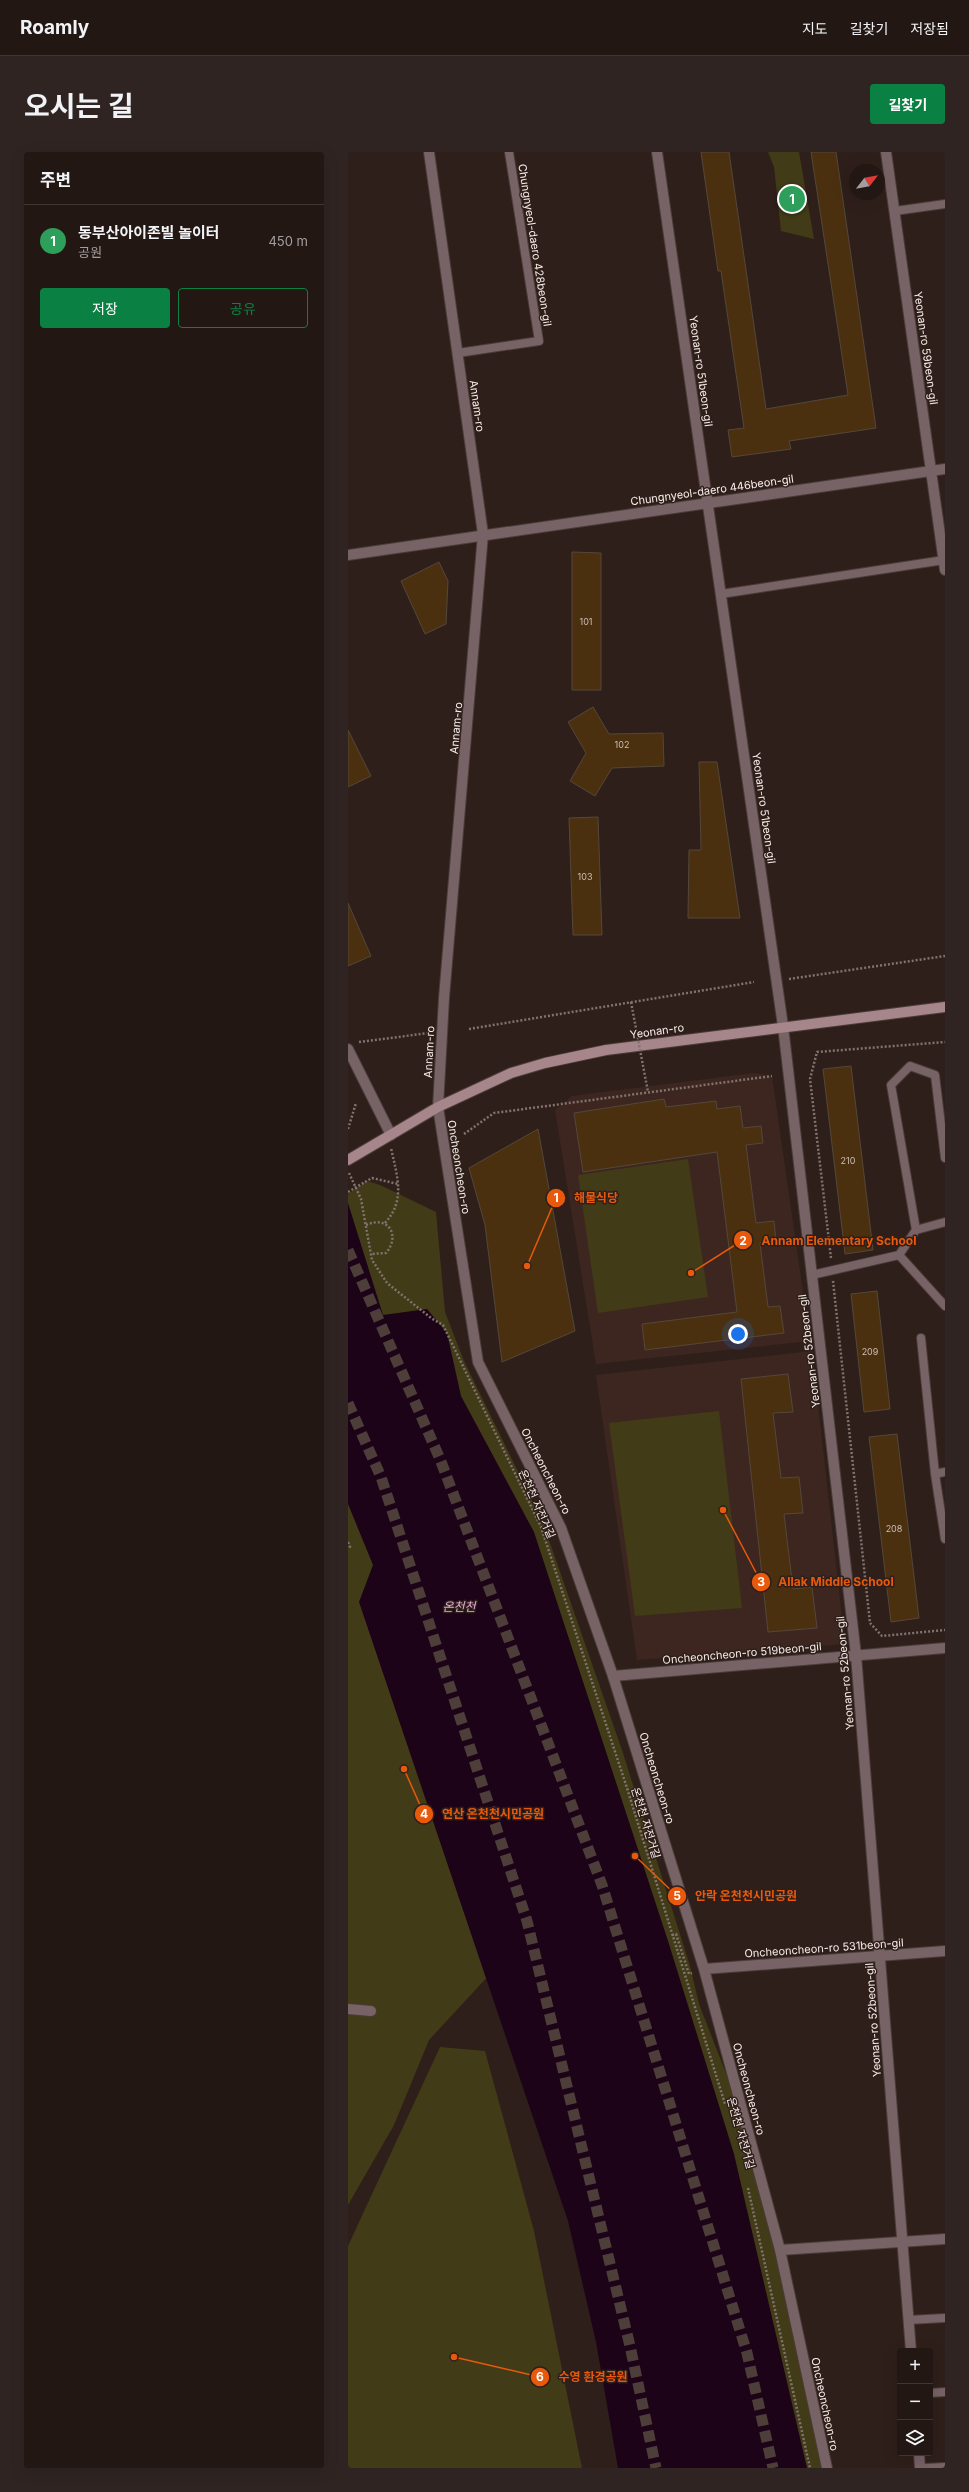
<!DOCTYPE html>
<html lang="ko">
<head>
<meta charset="utf-8">
<style>
	:root { --surface:#231714; --page:#2f2422; --text:#f1f3f6; --muted:#a39fa0; --line:#403634; --accent:#0b8043 }
	body { margin:0; font-family:Inter,"Noto Sans KR",sans-serif; background:var(--page); color:var(--text) }
	.controls { position:absolute; right:12px; bottom:12px; display:grid; overflow:hidden; border-radius:4px; box-shadow:0 4px 16px #0002 }
	.controls button { width:36px; height:36px; display:grid; place-items:center; padding:0; border:0; border-bottom:1px solid var(--line); background:var(--surface); color:var(--text); font:20px sans-serif }
	.compass { position:absolute; left:501px; top:12px; width:36px; height:36px; border-radius:50%; background:var(--surface); box-shadow:0 4px 16px #0002; rotate:59deg }
	.you { position:absolute; left:390px; top:1182px; width:14px; height:14px; margin:-10px; border:3px solid #fff; border-radius:50%; background:#1a73e8; box-shadow:0 0 0 6px #1a73e833 }
	.badge { display:grid; place-items:center; width:26px; height:26px; border-radius:50%; background:var(--accent); color:#fff; font-size:13px; font-weight:700 }
	.pin { position:absolute; translate:-50% -50%; border:2px solid #fff; box-shadow:0 1px 4px #0006 }
	.list { margin:0; padding:0; list-style:none }
	h2 { display:flex; justify-content:space-between; align-items:center; height:52px; margin:0; padding:0 16px; font-size:17px }
	h2 small { font-size:13px; font-weight:400; color:var(--muted) }
	.list li { display:grid; grid-template-columns:26px 1fr auto; gap:12px; align-items:center; box-sizing:border-box; height:72px; padding:0 16px; border-top:1px solid var(--line) }
	.list b { display:block; font-size:15px; white-space:nowrap }
	.list p { margin:0; font-size:13px; white-space:nowrap; color:var(--muted) }
	.list em { font-size:13px; font-style:normal; color:var(--muted) }
	.actions { display:flex; gap:8px; padding:12px 16px }
	.actions a { flex:1; padding:9px 0; border:1px solid var(--accent); border-radius:4px; text-align:center; font-size:14px; color:var(--accent) }
	.actions .main { background:var(--accent); color:#fff }
	.icon { flex:none; width:22px; height:22px; fill:none; stroke:currentColor; stroke-width:2; stroke-linecap:round; stroke-linejoin:round }
	.map { position:relative; flex:none; width:597px; height:2316px; overflow:hidden; border-radius:4px }
	header { display:flex; align-items:center; gap:24px; box-sizing:border-box; height:56px; padding:0 20px; background:var(--surface); border-bottom:1px solid var(--line) }
	header strong { font-size:19px }
	nav { display:flex; gap:22px; margin-inline-start:auto; font-size:14px }
	.intro { display:flex; align-items:center; justify-content:space-between; box-sizing:border-box; height:96px; padding:0 24px }
	h1 { margin:0; font-size:28px }
	.button { padding:10px 18px; border-radius:4px; background:var(--accent); color:#fff; font-size:14px; font-weight:700 }
	main { display:flex; gap:24px; padding:0 24px }
	aside { flex:1; background:var(--surface); border-radius:4px; box-shadow:0 4px 16px #0002 }
	.map>svg:first-child { display:block }
</style>
</head>
<body>
<header>
<strong>Roamly</strong>
<nav><a>지도</a><a>길찾기</a><a>저장됨</a></nav>
</header>
<div class="intro"><h1>오시는 길</h1><a class="button">길찾기</a></div>
<main>
<aside>
<h2>주변<small></small></h2>
<ul class="list">
<li><span class="badge" style="background:#2e9e5b">1</span><div><b>동부산아이존빌 놀이터</b><p>공원</p></div><em>450 m</em></li>
</ul>
<div class="actions"><a class="main">저장</a><a>공유</a></div>
</aside>
<div class="map">
<svg width="597" height="2316" viewBox="0 0 597 2316">
	<rect width="100%" height="100%" fill="#2f1f1a"/>
	<path fill="#3d2620" d="M406,921L424,924L462,1189L248,1212L207,958L224,944Z
		M464,1199L497,1492L289,1508L248,1223Z"/>
	<path fill="#423b17" d="M420,0H451L466,87L433,79L426,15Z
		M340,1007L360,1145L250,1161L230,1023Z
		M19,1029L32,1033L88,1060L97,1160L116,1209L195,1371L274,1598L342,1814L351,1852L379,1924L408,2012L474,2316H448L28,1173L0,1088V1042Z
		M371,1259L394,1456L287,1464L261,1271Z
		M0,1304L169,1793L81,1888L46,1973L0,2053Z
		M92,1895L137,1899L186,2079L234,2316H0V2094Z"/>
	<path fill="#1d0318" d="M0,1051L35,1163L79,1157L99,1181L113,1244L186,1380L321,1792L386,2002L459,2316H270L248,2190L220,2069L11,1450L25,1413L0,1352Z"/>
	<path fill="#4b3010" stroke="#54473a" d="M353,0H381L418,257L500,243L463,0H488L528,276L441,289L443,297L384,305L380,278L396,276L373,119H370Z
		M224,400L253,401V538H224Z
		M91,410L100,429L98,472L77,482L53,429Z
		M245,555L261,582L315,581L316,614L264,616L247,644L222,629L238,601L220,570Z
		M0,578L23,624L0,635Z
		M351,610H369L392,766H340L341,698H353Z
		M250,665L254,783H225L221,666Z
		M0,751L23,804L0,814Z
		M503,914L525,1098L497,1102L475,917Z
		M316,947L318,955L368,949L369,957L392,954L395,976L413,974L415,991L398,993L408,1071L426,1069L428,1089L412,1091L420,1155L432,1154L436,1181L297,1198L294,1172L389,1160L369,1000L235,1020L226,961Z
		M190,977L227,1179L154,1210L137,1073L121,1016Z
		M529,1139L542,1257L516,1260L503,1142Z
		M440,1222L445,1260L425,1261L433,1326L451,1325L455,1361L436,1362L445,1437L464,1435L469,1476L420,1480L393,1227Z
		M549,1282L571,1466L543,1470L521,1285Z"/>
	<g fill="none" stroke-linecap="round" stroke-linejoin="round">
		<path stroke="#4d3e39" stroke-width="11" stroke-dasharray="11 5.5" stroke-linecap="butt" d="M0,1098L92,1307L254,1733L399,2201L425,2316
			M0,1251L33,1325L179,1769L282,2194L308,2316"/>
		<g stroke="#4b3c37" stroke-width="10">
			<path id="service" d="M547,59L597,52
				M110,201L191,189L161,0
				M373,442L596,408
				M568,1078L543,933L562,914L587,923L597,1006
				M551,1103L597,1154
				M464,1123L551,1103L568,1078L597,1070
				M573,1186L587,1322L597,1320
				M587,1322L597,1387
				M560,2168L597,2166
				M582,2241L597,2240
				M576,2316L597,2315"/>
		</g>
		<g stroke="#4b3c37" stroke-width="12">
			<path id="minor" d="M309,0L435,874L508,1503L563,2199
				M538,0L597,418
				M0,403L597,317
				M265,1524L597,1496
				M0,1857L23,1859
				M432,2098L597,2087
				M571,2301L572,2316"/>
		</g>
		<g stroke="#4b3c37" stroke-width="12">
			<path id="tertiary" d="M81,0L135,382L96,846L90,955L130,1210L213,1376L265,1524L356,1817L432,2098L479,2316
				M0,897L43,983
				M356,1817L597,1799"/>
		</g>
		<g stroke="#4b3c37" stroke-width="12">
			<path id="secondary" d="M0,1008L90,955L163,921L197,911L258,898L597,855"/>
		</g>
		<path stroke="#81736f" stroke-width="2.5" stroke-dasharray="2 2" stroke-linecap="butt" d="M441,827L597,804
			M121,877L406,830
			M11,890L81,881
			M0,977L8,951
			M116,982L146,961L424,924
			M1,1021L13,1047L24,1108L39,1131L83,1166L95,1173L193,1375L279,1636L377,1952
			M17,1030L24,1026L50,1032
			M37,1071C58,1048 49,1024 43,996
			M18,1073C40,1063 53,1083 38,1101L23,1102
			M483,1106L462,927L469,900L597,890
			M485,1129L522,1471L534,1484L597,1478
			M0,1390L2,1395L0,1396
			M324,1783L328,1782L341,1822L344,1821
			M400,2036L462,2316"/>
		<use href="#service" stroke="#776266" stroke-width="8"/>
		<use href="#minor" stroke="#776266" stroke-width="10"/>
		<use href="#tertiary" stroke="#776266" stroke-width="10"/>
		<use href="#secondary" stroke="#a6868b" stroke-width="10"/>
		<path stroke="#81736f" stroke-width="2.5" stroke-dasharray="2 2" stroke-linecap="butt" d="M283,850L300,940
			M0,1040L17,1030"/>
	</g>
	<g text-anchor="middle" dominant-baseline="central" stroke-width="3" stroke-linejoin="round" paint-order="stroke">
		<g font-size="9" fill="#cdbeb4">
			<text x="238" y="469">101</text>
			<text x="274" y="592">102</text>
			<text x="237" y="724">103</text>
			<text x="500" y="1008">210</text>
			<text x="522" y="1199">209</text>
			<text x="546" y="1376">208</text>
		</g>
		<g font-size="11" fill="#f8edea" stroke="#2f1f1a">
			<text transform="translate(187 93) rotate(81)">Chungnyeol-daero 428beon-gil</text>
			<text transform="translate(578 196) rotate(82)">Yeonan-ro 59beon-gil</text>
			<text transform="translate(353 219) rotate(82)">Yeonan-ro 51beon-gil</text>
			<text transform="translate(129 254) rotate(82)">Annam-ro</text>
			<text transform="translate(364 338) rotate(-8)">Chungnyeol-daero 446beon-gil</text>
			<text transform="translate(108 576) rotate(-85)">Annam-ro</text>
			<text transform="translate(416 656) rotate(82)">Yeonan-ro 51beon-gil</text>
			<text transform="translate(309 879) rotate(-8)">Yeonan-ro</text>
			<text transform="translate(81 900) rotate(-87)">Annam-ro</text>
			<text transform="translate(111 1015) rotate(81)">Oncheoncheon-ro</text>
			<text transform="translate(461 1199) rotate(-97)">Yeonan-ro 52beon-gil</text>
			<text transform="translate(198 1319) rotate(63)">Oncheoncheon-ro</text>
			<text transform="translate(189 1352) rotate(66)">온천천 자전거길</text>
			<text transform="translate(394 1501) rotate(-5)">Oncheoncheon-ro 519beon-gil</text>
			<text transform="translate(497 1521) rotate(-95)">Yeonan-ro 52beon-gil</text>
			<text transform="translate(309 1626) rotate(73)">Oncheoncheon-ro</text>
			<text transform="translate(298 1671) rotate(73)">온천천 자전거길</text>
			<text transform="translate(476 1796) rotate(-4)">Oncheoncheon-ro 531beon-gil</text>
			<text transform="translate(525 1868) rotate(-94)">Yeonan-ro 52beon-gil</text>
			<text transform="translate(401 1937) rotate(75)">Oncheoncheon-ro</text>
			<text transform="translate(393 1981) rotate(74)">온천천 자전거길</text>
			<text transform="translate(477 2252) rotate(78)">Oncheoncheon-ro</text>
		</g>
		<g font-size="12" font-style="italic" fill="#e8aeda" stroke="#2f1f1a">
			<text x="111" y="1454">온천천</text>
		</g>
	</g>
	<path fill="none" stroke="#e8590c" stroke-width="1.5" d="M179 1114L208 1046M343 1121L395 1088M375 1358L413 1430M56 1617L76 1662M287 1704L329 1744M106 2205L192 2225"/>
	<g fill="#e8590c" stroke="#2f1f1a" stroke-width="1.5">
		<circle cx="179" cy="1114" r="4"/>
		<circle cx="343" cy="1121" r="4"/>
		<circle cx="375" cy="1358" r="4"/>
		<circle cx="56" cy="1617" r="4"/>
		<circle cx="287" cy="1704" r="4"/>
		<circle cx="106" cy="2205" r="4"/>
		<circle cx="208" cy="1046" r="10"/>
		<circle cx="395" cy="1088" r="10"/>
		<circle cx="413" cy="1430" r="10"/>
		<circle cx="76" cy="1662" r="10"/>
		<circle cx="329" cy="1744" r="10"/>
		<circle cx="192" cy="2225" r="10"/>
	</g>
	<g font-size="12" text-anchor="middle" font-weight="bold" fill="#fff">
		<text x="208" y="1050">1</text>
		<text x="395" y="1093">2</text>
		<text x="413" y="1434">3</text>
		<text x="76" y="1666">4</text>
		<text x="329" y="1748">5</text>
		<text x="192" y="2229">6</text>
	</g>
	<g font-size="12" text-anchor="middle" font-weight="bold" fill="#e8590c" stroke="#2f1f1a" stroke-width="3" stroke-linejoin="round" paint-order="stroke">
		<text x="248" y="1050">해물식당</text>
		<text x="491" y="1093">Annam Elementary School</text>
		<text x="488" y="1434">Allak Middle School</text>
		<text x="145" y="1666">연산 온천천시민공원</text>
		<text x="398" y="1748">안락 온천천시민공원</text>
		<text x="245" y="2229">수영 환경공원</text>
	</g>
</svg>
<div class="controls">
<button>+</button>
<button>−</button>
<button><svg class="icon" aria-label="layers" viewBox="0 0 24 24"><path d="M12 4l9 5-9 5-9-5zM3 14l9 5 9-5"/></svg></button>
</div>
<svg class="compass" viewBox="-18 -18 36 36"><path d="M0-13l5 13h-10z" fill="#e53935"/><path d="M0 13l5-13h-10z" fill="#a39fa0"/></svg>
<div class="you"></div>
<div class="pin badge" style="left:444px;top:47px;background:#2e9e5b">1</div>
</div>
</main>
</body>
</html>
